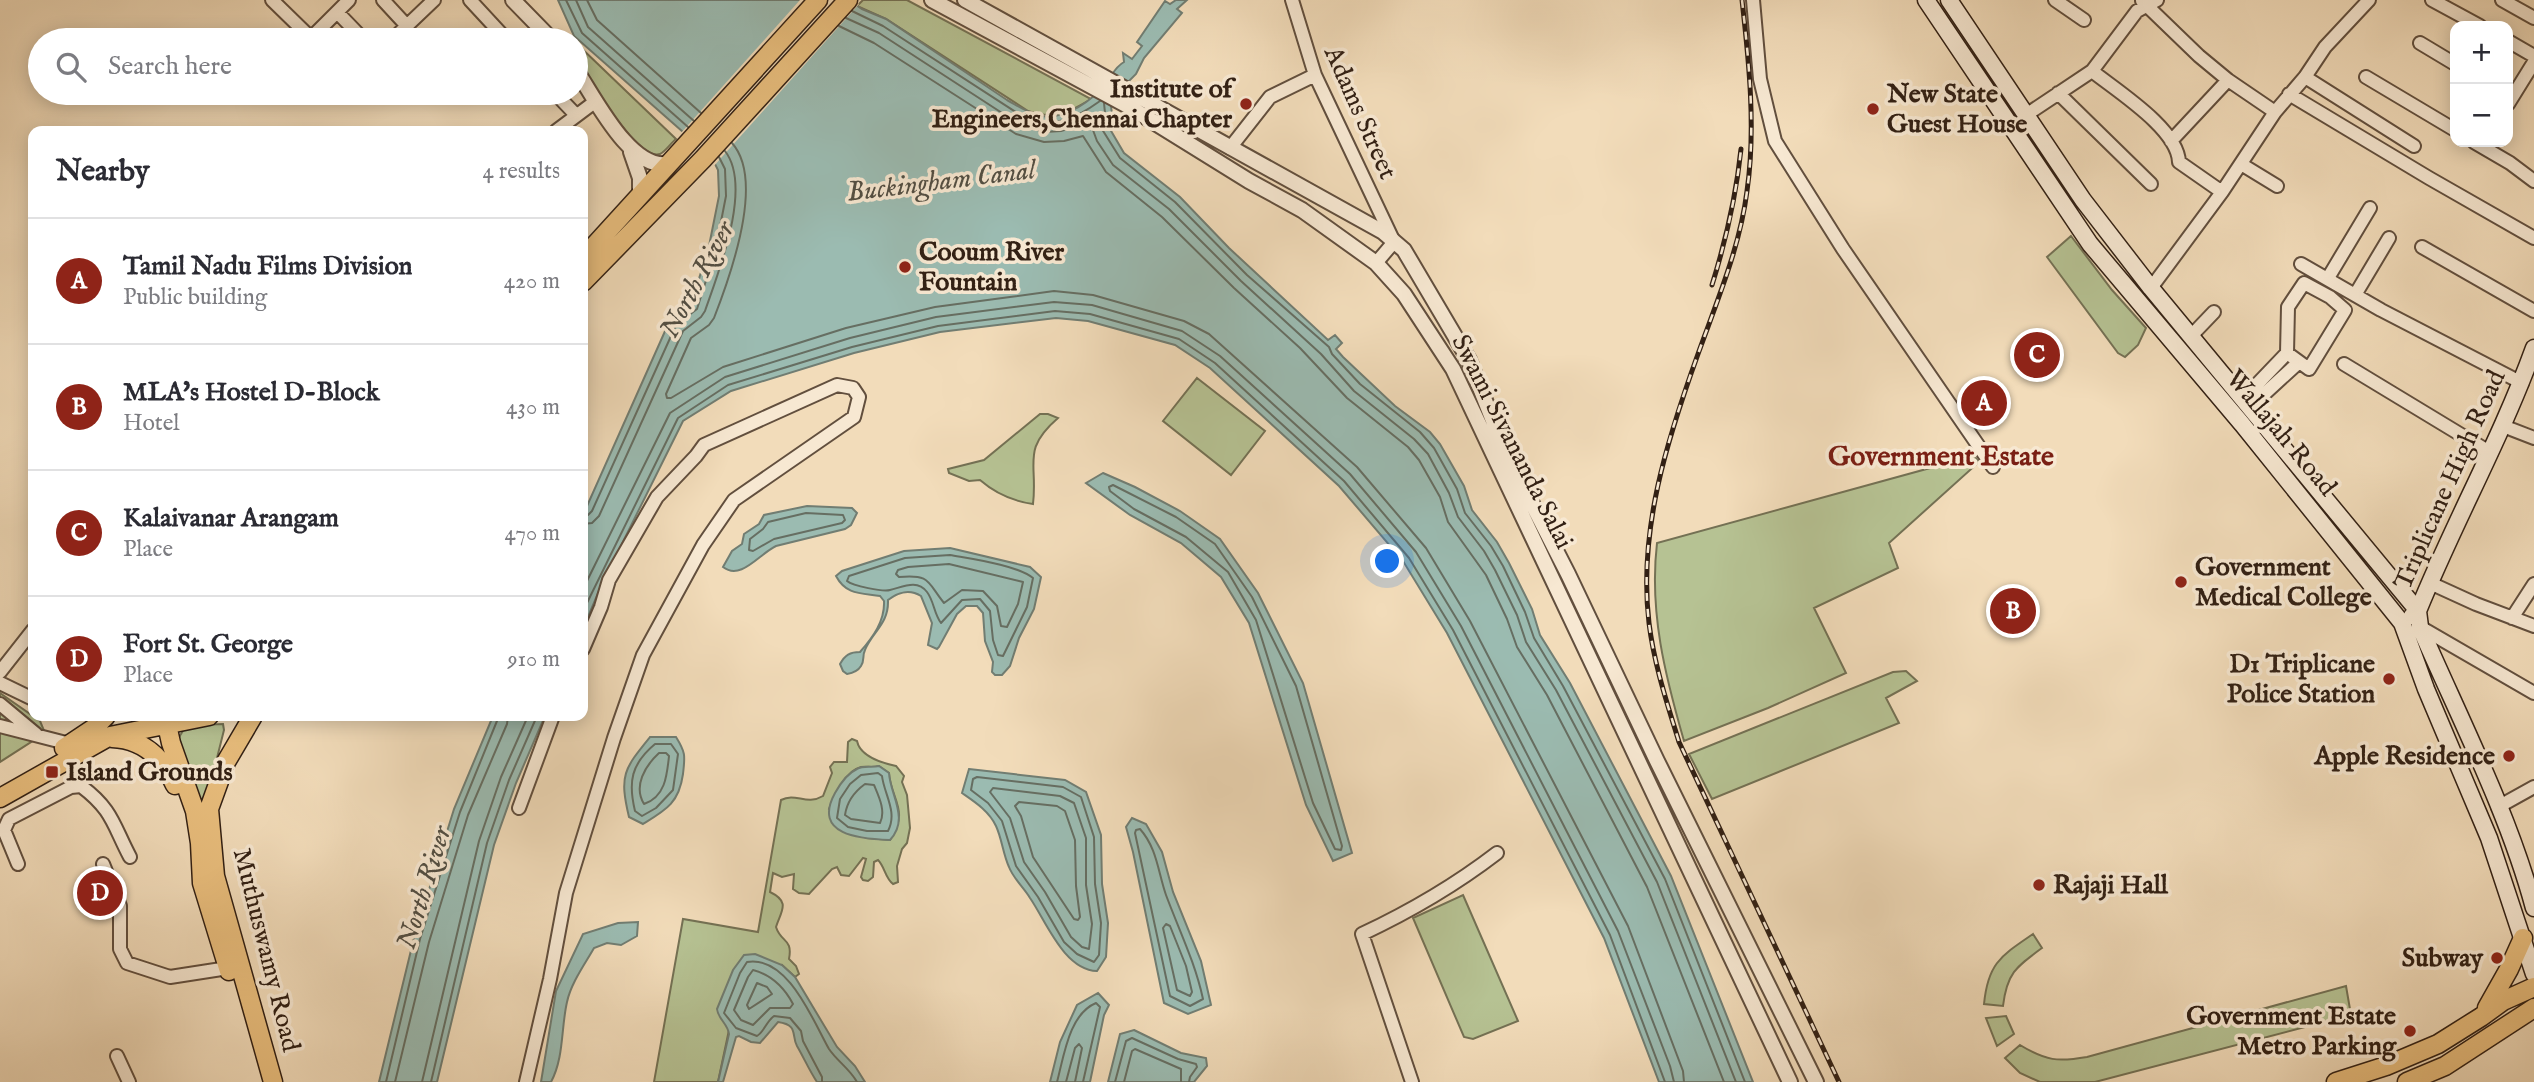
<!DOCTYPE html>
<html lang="en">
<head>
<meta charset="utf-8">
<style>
	:root { --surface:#fff; --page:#f2f2f3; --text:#2b2b33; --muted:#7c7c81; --line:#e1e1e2; --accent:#8f2418 }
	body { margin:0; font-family:"IM FELL English",serif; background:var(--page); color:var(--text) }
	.controls { position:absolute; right:21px; top:21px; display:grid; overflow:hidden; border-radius:14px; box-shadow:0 4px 18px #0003 }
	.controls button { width:63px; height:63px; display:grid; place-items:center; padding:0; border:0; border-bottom:2px solid var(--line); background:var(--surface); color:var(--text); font:35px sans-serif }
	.you { position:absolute; left:1388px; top:562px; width:24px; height:24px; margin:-18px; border:5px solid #fff; border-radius:50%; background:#1a73e8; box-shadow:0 0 0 10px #1a73e833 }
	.badge { display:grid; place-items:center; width:46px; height:46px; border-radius:50%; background:var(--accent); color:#fff; font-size:23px; font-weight:700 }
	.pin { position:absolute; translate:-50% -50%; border:4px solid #fff; box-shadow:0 2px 7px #0006 }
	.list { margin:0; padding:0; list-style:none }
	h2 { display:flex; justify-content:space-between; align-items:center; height:91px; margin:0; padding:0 28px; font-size:30px }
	h2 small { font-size:23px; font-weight:400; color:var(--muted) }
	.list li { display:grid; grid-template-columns:46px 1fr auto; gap:21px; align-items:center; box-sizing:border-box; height:126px; padding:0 28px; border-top:2px solid var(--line) }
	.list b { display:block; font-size:26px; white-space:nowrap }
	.list p { margin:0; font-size:23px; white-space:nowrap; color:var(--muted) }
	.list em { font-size:23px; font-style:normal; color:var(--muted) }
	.icon { flex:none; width:38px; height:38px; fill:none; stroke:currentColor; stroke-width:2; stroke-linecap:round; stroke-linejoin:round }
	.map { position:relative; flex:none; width:2534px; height:1082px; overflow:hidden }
	.search { position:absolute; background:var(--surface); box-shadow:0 4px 18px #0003; left:28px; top:28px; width:560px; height:77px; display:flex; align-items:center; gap:18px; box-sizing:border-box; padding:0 24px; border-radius:38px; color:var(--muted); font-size:26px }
	.panel { position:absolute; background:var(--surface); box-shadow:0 4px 18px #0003; left:28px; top:126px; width:560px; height:595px; border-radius:14px }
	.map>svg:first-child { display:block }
</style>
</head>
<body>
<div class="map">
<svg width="2534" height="1082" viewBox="0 0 2534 1082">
	<rect width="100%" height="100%" fill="#f2dcba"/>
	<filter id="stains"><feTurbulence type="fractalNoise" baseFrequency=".00286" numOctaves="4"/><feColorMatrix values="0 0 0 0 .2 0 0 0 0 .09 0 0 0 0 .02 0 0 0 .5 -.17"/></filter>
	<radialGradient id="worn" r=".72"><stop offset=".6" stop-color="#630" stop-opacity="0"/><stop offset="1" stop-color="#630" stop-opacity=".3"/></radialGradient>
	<path fill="#b6c293" stroke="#747154" stroke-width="2" fill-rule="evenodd" d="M863,0H907L1091,99C1068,113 1055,120 1028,111L886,19L857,6Z
		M577,44L676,139C671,143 665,152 660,154C639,162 587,77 576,61Z
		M2071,236L2112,290L2146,328L2138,345L2125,357L2118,353L2047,257Z
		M1197,378L1265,431L1231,475L1163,421Z
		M1040,414H1048L1058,418C1021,450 1038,463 1033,504C1012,501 995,493 980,480L969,481L949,473L948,469L984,460Z
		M1974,456L1979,462L1889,543L1898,568L1814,608L1846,673L1768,708L1684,741C1665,675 1649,612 1657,543Z
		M1906,671L1917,681L1886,698L1899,723L1712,799L1689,754L1893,672Z
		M0,693L40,721L45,733L0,762Z
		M223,724L224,730L202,818L178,739L184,729L199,725Z
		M852,739L857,741C860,756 882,763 896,766L904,776L902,782L907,795L910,828L907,843L902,849L897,866L898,882L893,884C885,878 885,867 878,860L874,862L873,877L868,881L863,880L861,877L866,859L863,858L849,876L841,875L837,867L832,869L809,894L799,893L793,889L794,874L782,877L773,873L770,892C791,902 781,911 776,927C781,943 793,938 789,959L796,966L799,974L795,977L782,965L729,1030L718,1082H654L683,919L758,932L781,800C796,792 806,806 823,796L832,773L830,767L834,762H847L848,742ZM879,766L889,773C891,800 910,810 890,840L866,838L829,809C834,796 846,770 861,767C867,766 872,768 879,766Z
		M1463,895L1518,1021L1473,1039L1464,1037L1413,918Z
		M2033,934L2042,948C2016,967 2007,973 2003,1006L1984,1004C1988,963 2001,956 2033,934Z
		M2346,986L2351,1015L2095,1082H2040L2020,1073L2005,1058L2020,1045C2046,1061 2058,1062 2087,1057Z
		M2006,1016L2014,1034L1997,1046L1986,1018Z"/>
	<path fill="#9bbbb1" stroke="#717d72" stroke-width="2" d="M558,0H849L862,9L886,19L1007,100C1018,106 1029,114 1042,116C1066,120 1093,100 1107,82C1113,74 1115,67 1124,62L1123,53L1132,59L1142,46L1137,42L1165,1L1170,4L1176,0H1187L1177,9L1182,13L1144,58L1136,74L1121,89L1111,106L1112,114L1107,124L1124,153L1180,197L1229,248L1328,340L1335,335L1342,343L1336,349L1343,357L1395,406L1430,432L1440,444L1464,486L1472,510L1497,542L1509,563L1532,609L1540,635L1570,683L1671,876L1753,1082H1659L1604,938L1447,633L1403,561L1339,486L1210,368L1175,345L1088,321L1056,318L940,332L854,353L731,391L683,421L601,586L583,629V515L670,320L690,306L708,251L719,196L718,170L714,162L700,147L574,36Z
		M1103,473L1135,487L1180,511L1220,539L1258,593L1303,683L1352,853L1333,861L1306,805L1249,623L1221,577L1181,543L1130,515L1086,483Z
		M807,506L852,508L857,513L851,525L845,529L776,546C759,554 741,581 723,567L732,551L742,544L744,534L759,524L764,515Z
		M950,548L1030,567L1041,577L1034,609L1019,638L1010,666L1002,675H995L992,672L993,662L985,641L983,613L977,606H966L957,614L939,647L937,649L928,645L932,623L921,596C910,589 898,592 888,600C889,624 872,632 865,650C862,656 865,660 861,666C858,671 853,673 847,674L843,671L840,664C845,655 850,652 860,652C873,637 885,621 884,601L880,596C861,593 846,595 836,576L842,571L904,551Z
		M493,716H545L516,783L494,845L437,1082H379L414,938L454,809Z
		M650,737H676C686,753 685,756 683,774C679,803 666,810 643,824L629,817C619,775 624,769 650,737Z
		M879,766L889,773C890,795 910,819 890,840C860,839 812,835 835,793C840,784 848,773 857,769C863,765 872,768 879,766Z
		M969,769L1065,780L1086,792L1101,835L1102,884L1108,923L1106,957L1097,971C1064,970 1046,921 1030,898C1024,888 1013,878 1009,867C1003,854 1002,839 996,826C989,811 975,802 962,793Z
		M1132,818L1146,824L1162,852L1173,892L1201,961L1211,1005L1188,1014L1164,1003L1133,852L1126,827Z
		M638,922L637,936L621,945L607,943L594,948C585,964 571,983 567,1002C561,1028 564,1058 551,1082H541L556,991L583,934L618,923Z
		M755,954L782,965L795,977L837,1047L855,1066L865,1082H817C809,1070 804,1058 797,1046C791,1035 799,1025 778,1022L760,1043L751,1042L739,1036L736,1037L723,1082H718L729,1034C728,1024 718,1019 717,1009L733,970L744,955Z
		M1098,993L1109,1005L1104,1015L1090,1082H1050L1060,1042L1077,1005Z
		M1134,1030L1181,1053L1206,1058L1207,1066L1194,1082H1108L1120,1034Z"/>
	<path fill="#f2dcba" d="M800,0H854L859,4L713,167L680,134Z"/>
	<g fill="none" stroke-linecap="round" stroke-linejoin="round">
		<path stroke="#666e62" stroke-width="2" d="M566,0L582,33L688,127
			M576,0L588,27L694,121
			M587,0L597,20L701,113
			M852,11L883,26L1025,118C1056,128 1075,119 1100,101
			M846,18L879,33L1022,126L1045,132L1061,131L1090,122L1097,141L1113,165L1169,209L1241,281L1321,354L1354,391L1414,439L1428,454L1449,493L1458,517L1484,551L1495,570L1517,615L1526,642L1556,690L1657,882L1736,1082
			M839,26L874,43L1016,134L1044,142L1064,141L1083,136L1106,172L1162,217L1234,288L1300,348L1347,398L1408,447L1419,460L1440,497L1448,522L1486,575L1507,619L1517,647L1547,695L1647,887L1724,1082
			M1104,103L1105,113L1100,126L1120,158L1175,202L1247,275L1329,347L1332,354L1360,384L1420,432L1434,448L1457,489L1465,513L1491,546L1503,566L1525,612L1534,638L1563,686L1665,879L1745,1082
			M732,143C765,180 730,277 714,318L709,325L691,338L666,394L667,398H671L723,367L846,328L935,307L1010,297L1054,291L1093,295L1184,321L1209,334L1357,467L1426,548L1470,621L1628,926L1683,1071L1684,1082
			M1113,485L1176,517L1215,544L1252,597L1296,686L1342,846L1341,850L1335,849L1313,803L1256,620L1228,572L1186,537L1134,509L1110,491L1109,487Z
			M806,513L843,515L845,520L842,523L774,539L753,551L749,550L750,539L763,529L768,522Z
			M583,515H588L592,511L676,325L697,309L715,252L726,196L725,169L719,157
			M583,524L592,523L599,516L683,331L701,317L705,311C718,273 753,187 725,151
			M950,555C972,559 1017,565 1033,578L1027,607L1003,656L998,655L993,640L990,611L980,599L962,600L941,623C934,614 934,601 927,592C917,579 903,587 890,590C883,592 853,586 847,581L849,576L905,558Z
			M949,564L1023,582L1018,604L1007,627L1001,626L997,606L983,591L962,590L944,603C927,582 931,574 899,577L896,574L898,570L908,567Z
			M583,589L670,413L725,377L850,338L936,317L1054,302L1092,305L1182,331L1220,356L1350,474L1416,552L1461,626L1618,931L1670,1066L1674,1082
			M583,611L678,418L728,385L852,347L938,326L1055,311L1090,314L1179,339L1215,363L1344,481L1409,558L1453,630L1610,935L1665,1082
			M655,744H671L678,754L673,790L656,808L642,816L635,811C628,782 631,764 655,744Z
			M659,753H666L669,756C667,776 665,797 644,804C633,786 645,766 659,753Z
			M878,773L882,776C884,794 898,812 888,831H867L848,827L837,818L840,799L850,784L861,775Z
			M977,777L1063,787L1081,797L1094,837L1095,884L1101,923L1099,955L1094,962L1077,954L1064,942L1038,897L1016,866L1002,821L988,803L971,790L973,779Z
			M865,784L874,785C879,797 886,811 880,823L851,819L845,815C847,801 854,792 865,784Z
			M993,788L1060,796L1074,803L1086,838V885L1092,924L1089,949L1082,947L1071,937L1045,892L1024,862L1010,818L990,792Z
			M1019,802L1057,806L1065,811L1075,840L1076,886L1080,917L1078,920L1074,919L1033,857L1021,816L1015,806Z
			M1140,829C1157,848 1158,872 1166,895C1179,930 1195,962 1203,999L1190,1006L1170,996L1135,833L1136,830Z
			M1166,924L1170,926L1186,966L1192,992L1190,996L1177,990L1163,928Z
			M753,970C772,975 784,987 793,1004L790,1008H770L753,1025L741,1020L734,1010L748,977Z
			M757,983L767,987L772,994L749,1009L747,1005Z
			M386,1082L420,939L460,812L499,716
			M395,1082L429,942L468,815L507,724L508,716
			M422,1082L479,841L501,777L528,716
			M431,1082L487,843L509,780L537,716
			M822,1082V1077L803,1041L801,1031L790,1018L774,1016C766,1022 764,1032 757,1036L736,1028L724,1013L740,973L747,962C788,955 813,1021 829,1049C837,1061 850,1069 857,1082
			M1057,1082C1064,1056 1069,1014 1096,1003L1100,1007L1083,1082
			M1066,1082L1075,1048L1079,1044L1082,1048L1075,1082
			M1115,1082L1126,1041L1132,1038L1178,1059L1196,1064L1197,1067L1190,1077L1189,1082
			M1124,1082L1132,1051L1135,1049L1181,1069V1082"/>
		<g stroke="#624f3e" stroke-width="16">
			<path id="minor" d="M272,0L313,40
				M383,0L407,26
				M470,0L507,40
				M1292,0L1315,75L1394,242L1376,263
				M1753,0L1760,79L1775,141L1843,249L1993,467
				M2055,0L2084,20
				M2432,0L2480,26
				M2502,0L2534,18
				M2142,1L2199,56L2228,80L2275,112
				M337,12L364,40
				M311,38L349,0
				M392,40L434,0
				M2508,41L2534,56
				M2420,43L2455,64
				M2092,71C2117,91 2178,129 2179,162L2222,192
				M2305,77L2414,146
				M2366,77L2455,130
				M555,93L576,115
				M2058,93L2151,184
				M2289,94L2429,178L2534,238
				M2508,104L2534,62
				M2026,115L2092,71L2137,11L2157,0
				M556,131L596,101
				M2171,141L2228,80
				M2474,142L2510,163L2534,181
				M1230,148L1270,97L1315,75
				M2241,164L2277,186
				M2422,247L2534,311
				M2301,264L2381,310L2522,383
				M2328,278L2370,208
				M2151,288L2222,192L2275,112L2305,77L2325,47L2369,0
				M2355,295L2389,238
				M2191,336L2214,312
				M2344,364L2491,453
				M2243,399L2287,353L2288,307L2304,283L2330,297L2345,310L2309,369L2287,353
				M2250,407L2298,363
				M2503,426L2534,438
				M2430,583L2476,604L2534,626
				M2512,618L2534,584
				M2420,627L2534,693
				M0,672L33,630
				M0,683L33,699
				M0,704L36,734
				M0,726L70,744
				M2498,807L2534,787
				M519,808L553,716
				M18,864L4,830L9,819L71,787L81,786C113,810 113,825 130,857
				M103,864L120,906V949L127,963L170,977L228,968
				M117,1056L129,1082
				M526,1082L550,979L566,893L614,738L643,655L703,545L734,500L854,417L859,397L853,388L837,385L704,445L696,456L657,497L609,580L601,607L583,649
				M1412,1082L1362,934C1411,911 1454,886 1497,853"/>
		</g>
		<g stroke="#624f3e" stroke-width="18">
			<path id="tertiary" d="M513,0L552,40
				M932,0L1128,106L1249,181L1302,210L1376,263L1404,294L1453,369L1790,1082
				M965,0L1383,232L1404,250L1469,360L1505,451L1568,574L1657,761L1816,1082
				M576,70C595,98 630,170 668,164
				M631,152L640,178V197"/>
		</g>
		<g stroke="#322014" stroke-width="19">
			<path id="secondary" d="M1926,0L2090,244L2242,424L2402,623L2426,689L2489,838L2534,974
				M1949,0L2083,200L2151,288L2418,611L2420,627C2459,717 2509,814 2534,908
				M2412,616L2418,611C2454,522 2501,439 2534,348"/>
		</g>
		<g stroke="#322014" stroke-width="21">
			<path id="primary" d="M583,258L818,0
				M583,282L703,159L848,0
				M165,716L171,743L195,811L200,843L202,883L229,971
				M253,716L226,762L209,809L215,876L273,1082
				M112,738C143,739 163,758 175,785
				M64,748L94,728L106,716
				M0,798L110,736L209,716
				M2487,1008L2509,969L2523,938
				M2336,1082L2386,1066L2438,1044L2481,1017L2503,1001L2534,987
				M2407,1082L2445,1066L2534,1008"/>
		</g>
		<use href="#minor" stroke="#f7e8d2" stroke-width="12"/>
		<use href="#tertiary" stroke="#f7e8d2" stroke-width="14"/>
		<use href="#secondary" stroke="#f7e8d2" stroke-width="16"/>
		<use href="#primary" stroke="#e9be7d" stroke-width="18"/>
		<g stroke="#322014" stroke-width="5">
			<path id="rail" d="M1742,0C1749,62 1756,129 1747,191C1740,247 1717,301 1698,354C1667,440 1638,531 1649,623C1654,664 1667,703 1679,742L1839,1082
				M1712,285C1726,240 1736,197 1741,149"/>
		</g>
		<use href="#rail" stroke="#f7e8d2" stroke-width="2.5" stroke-dasharray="8" stroke-linecap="butt"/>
	</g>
	<g fill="#8f2418" stroke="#f7e8d2" stroke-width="2.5">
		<circle cx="1246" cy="104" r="7"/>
		<circle cx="1873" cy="109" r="7"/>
		<circle cx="905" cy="267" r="7"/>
		<circle cx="2181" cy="582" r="7"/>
		<circle cx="2389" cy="679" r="7"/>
		<circle cx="2509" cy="756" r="7"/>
		<rect x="45" y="765" width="14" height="14" rx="3.5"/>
		<circle cx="2039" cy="885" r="7"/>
		<circle cx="2497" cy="958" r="7"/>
		<circle cx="2410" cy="1031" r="7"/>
	</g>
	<g text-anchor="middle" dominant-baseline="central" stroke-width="7" stroke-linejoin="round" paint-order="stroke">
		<g font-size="26" font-weight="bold" fill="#322014" stroke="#f7e8d2" text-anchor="end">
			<text x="1232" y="89">Institute of<tspan x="1232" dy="30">Engineers,Chennai Chapter</tspan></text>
			<text x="1887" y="94" text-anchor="start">New State<tspan x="1887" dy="30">Guest House</tspan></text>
			<text x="919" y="252" text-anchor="start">Cooum River<tspan x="919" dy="30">Fountain</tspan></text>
			<text x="2195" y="567" text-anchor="start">Government<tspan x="2195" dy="30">Medical College</tspan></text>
			<text x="2375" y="664">D1 Triplicane<tspan x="2375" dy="30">Police Station</tspan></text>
			<text x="2495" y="756">Apple Residence</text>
			<text x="66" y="772" text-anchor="start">Island Grounds</text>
			<text x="2053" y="885" text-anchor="start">Rajaji Hall</text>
			<text x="2483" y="958">Subway</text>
			<text x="2396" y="1016">Government Estate<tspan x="2396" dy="30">Metro Parking</tspan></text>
		</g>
		<g font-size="26" fill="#322014" stroke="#f7e8d2">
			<text transform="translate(1360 113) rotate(66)">Adams Street</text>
			<text transform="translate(2281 433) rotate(50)">Wallajah Road</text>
			<text transform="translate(1512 442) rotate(63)">Swami Sivananda Salai</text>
			<text transform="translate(2450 480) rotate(-66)">Triplicane High Road</text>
			<text transform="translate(266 950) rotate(76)">Muthuswamy Road</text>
		</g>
		<g font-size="28" font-style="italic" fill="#524e43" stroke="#f7e8d2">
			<text transform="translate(941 182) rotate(-7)">Buckingham Canal</text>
			<text transform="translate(698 280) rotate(-62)">North River</text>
			<text transform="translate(425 888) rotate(-73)">North River</text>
		</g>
		<g font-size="28" font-weight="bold" fill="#7a1f14" stroke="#f7e8d2">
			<text x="1941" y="457">Government Estate</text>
		</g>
	</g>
	<rect width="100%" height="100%" filter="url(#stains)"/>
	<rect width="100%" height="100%" fill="url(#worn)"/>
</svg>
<div class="controls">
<button>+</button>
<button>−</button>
</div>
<div class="you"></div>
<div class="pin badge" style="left:1984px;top:403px">A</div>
<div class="pin badge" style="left:2013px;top:611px">B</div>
<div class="pin badge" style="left:2037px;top:355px">C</div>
<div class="pin badge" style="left:100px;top:893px">D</div>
<div class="search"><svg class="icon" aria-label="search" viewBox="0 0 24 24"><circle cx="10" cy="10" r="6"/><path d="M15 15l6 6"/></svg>Search here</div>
<section class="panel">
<h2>Nearby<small>4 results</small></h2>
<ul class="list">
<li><span class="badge">A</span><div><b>Tamil Nadu Films Division</b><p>Public building</p></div><em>420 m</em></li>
<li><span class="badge">B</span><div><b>MLA's Hostel D-Block</b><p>Hotel</p></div><em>430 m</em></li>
<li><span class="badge">C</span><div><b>Kalaivanar Arangam</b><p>Place</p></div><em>470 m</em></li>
<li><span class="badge">D</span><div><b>Fort St. George</b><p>Place</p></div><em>910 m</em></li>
</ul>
</section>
</div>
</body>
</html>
